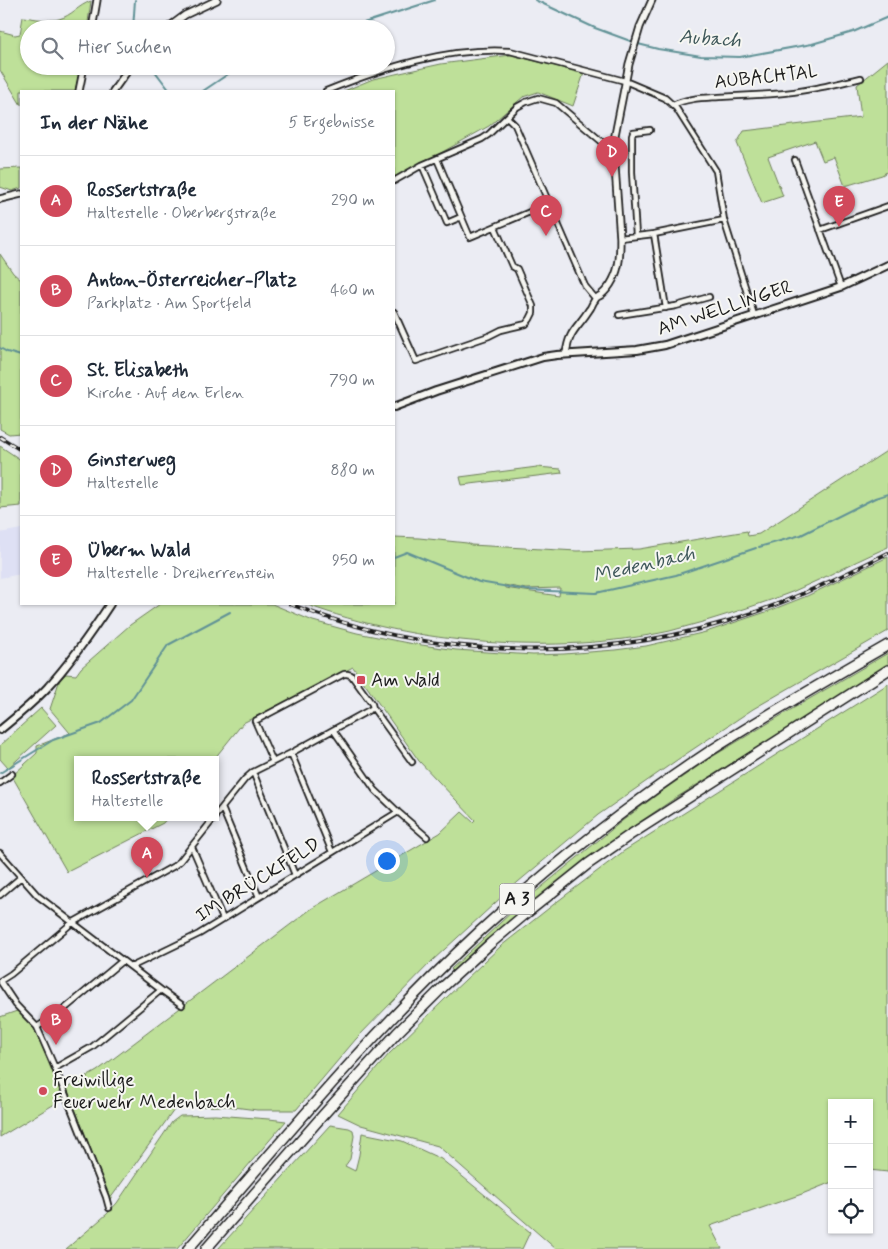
<!DOCTYPE html>
<html lang="de">
<head>
<meta charset="utf-8">
<style>
	:root { --surface:#fff; --page:#f2f2f3; --text:#1f2937; --muted:#747a83; --line:#e0e1e3; --accent:#d1495b }
	body { margin:0; font-family:Mynerve,sans-serif; background:var(--page); color:var(--text) }
	.controls { position:absolute; right:15px; bottom:15px; display:grid; overflow:hidden; border-radius:0px; box-shadow:0 1px 4px #0004 }
	.controls button { width:45px; height:45px; display:grid; place-items:center; padding:0; border:0; border-bottom:1px solid var(--line); background:var(--surface); color:var(--text); font:25px sans-serif }
	.you { position:absolute; left:386px; top:860px; width:18px; height:18px; margin:-12px; border:4px solid #fff; border-radius:50%; background:#1a73e8; box-shadow:0 0 0 8px #1a73e833 }
	.badge { display:grid; place-items:center; width:32px; height:32px; border-radius:50%; background:var(--accent); color:#fff; font-size:16px; font-weight:700 }
	.pin { position:absolute; translate:-50% -41px; filter:drop-shadow(0 1px 2px #0008) }
	.pin::after { content:''; position:absolute; top:26px; width:18px; height:15px; background:inherit; clip-path:polygon(0 0,100% 0,50% 100%) }
	.popup { position:absolute; left:74px; top:756px; width:145px; height:65px; box-sizing:border-box; display:grid; place-content:center; border-radius:0px; background:var(--surface); filter:drop-shadow(0 1px 4px #0005); font-size:16px; white-space:nowrap; color:var(--muted) }
	.popup b { font-size:19px; color:var(--text) }
	.popup::after { content:''; position:absolute; left:50%; top:100%; margin-left:-10px; border:10px solid transparent; border-top-color:var(--surface) }
	.list { margin:0; padding:0; list-style:none }
	h2 { display:flex; justify-content:space-between; align-items:center; height:65px; margin:0; padding:0 20px; font-size:21px }
	h2 small { font-size:16px; font-weight:400; color:var(--muted) }
	.list li { display:grid; grid-template-columns:32px 1fr auto; gap:15px; align-items:center; box-sizing:border-box; height:90px; padding:0 20px; border-top:1px solid var(--line) }
	.list b { display:block; font-size:19px; white-space:nowrap }
	.list p { margin:0; font-size:16px; white-space:nowrap; color:var(--muted) }
	.list em { font-size:16px; font-style:normal; color:var(--muted) }
	.icon { flex:none; width:28px; height:28px; fill:none; stroke:currentColor; stroke-width:2; stroke-linecap:round; stroke-linejoin:round }
	.map { position:relative; flex:none; width:888px; height:1249px; overflow:hidden }
	.search { position:absolute; background:var(--surface); box-shadow:0 1px 4px #0004; left:20px; top:20px; width:375px; height:55px; display:flex; align-items:center; gap:12px; box-sizing:border-box; padding:0 18px; border-radius:28px; color:var(--muted); font-size:19px }
	.panel { position:absolute; background:var(--surface); box-shadow:0 1px 4px #0004; left:20px; top:90px; width:375px; height:515px; border-radius:0px }
	.map>svg:first-child { display:block }
</style>
</head>
<body>
<div class="map">
<svg width="888" height="1249" viewBox="0 0 888 1249">
	<rect width="100%" height="100%" fill="#ebecf3"/>
	<filter id="ink" filterUnits="userSpaceOnUse"><feTurbulence type="fractalNoise" baseFrequency=".02" numOctaves="2"/><feDisplacementMap in="SourceGraphic" scale="10" xChannelSelector="R" yChannelSelector="G"/><feConvolveMatrix kernelMatrix="1 2 1 2 8 2 1 2 1" color-interpolation-filters="sRGB"/></filter>
	<g filter="url(#ink)">
		<path fill="#dee0f4" d="M21,529V574L0,578V533Z"/>
		<path fill="#bee099" stroke="#6d7e5a" fill-rule="evenodd" d="M91,1L87,29H29V66H81L75,91H21V105L0,70V31L15,35L20,34L23,17C33,18 50,22 59,19C71,16 79,5 91,1Z
			M511,55L584,73L573,106L538,92L523,97L489,126L394,179V91H344L373,79L441,64Z
			M888,60V171L882,175L845,186L834,157L823,161L815,141L768,157L783,196L762,203L737,143L744,131L861,117L857,85Z
			M21,168V188L12,191L0,187V169Z
			M0,254L13,273L21,280V433L9,434L0,429Z
			M0,446L21,460V506L0,508Z
			M888,450V547C868,556 847,566 827,576C815,581 804,587 792,592C764,603 735,612 706,621C694,624 682,628 670,631C555,656 415,645 305,604H394V537L419,538L467,543L471,545L577,551L639,549L747,531L748,536L759,534ZM504,585L526,589L560,588L559,596L505,588Z
			M537,467L561,469L562,473L462,485L460,477Z
			M888,557V631L753,709L677,760L598,815L518,882L433,960L356,1039L296,1110H257L226,1106L183,1107L179,1103L110,1199L67,1088L97,1071L311,909L440,833L462,812L473,822L475,820L419,761L353,667L243,723L214,759H78V817H168L163,823L67,872L12,776L37,753V746L70,733L50,709L60,679L66,674L76,675L81,668L130,625L160,604H272L313,621L357,633L408,643L456,650L533,655L564,654L615,650L646,646L706,632L769,611L807,596Z
			M888,653V666L671,801L628,830L586,861L453,972L451,969L516,908L622,821L662,791L710,758L787,712Z
			M888,684V1172L869,1170V1103H832V1182L802,1194L710,1226L722,1249H556L438,1146L361,1125L338,1114L389,1054L447,997L501,946L558,901L624,851Z
			M41,708L56,725L8,768L0,759V745Z
			M17,1011L35,1028L63,1099L0,1137V1017Z
			M215,1115L269,1119L286,1121L177,1249H66L107,1214L117,1203L172,1122L180,1116Z
			M330,1125L349,1128L353,1130L354,1136L350,1159L345,1166L355,1171L359,1155L362,1133L402,1141L441,1159L530,1232L522,1249H218Z"/>
		<g fill="none" stroke-linecap="round" stroke-linejoin="round">
			<path stroke="#619296" stroke-width="2" d="M535,0L595,28L633,42
				M133,29L135,0
				M345,29L435,0
				M638,44L658,49L701,56L740,57L812,44L853,32L888,17
				M151,66L170,91
				M203,91L240,66
				M0,348L7,352L21,356
				M759,547L801,535L875,498L888,494
				M394,557L407,552L479,582L526,590L596,593L676,575L756,548
				M0,773L53,740L101,723L131,700L168,645L230,612"/>
			<g stroke="#1c1c1c" stroke-width="8">
				<path id="minor" d="M326,91C383,68 447,47 510,51L625,81L665,98L676,108L716,171L724,220L754,315
					M673,105C687,98 703,98 719,97C737,96 755,95 773,94C803,92 832,85 861,78
					M507,117L515,125L585,286L595,298
					M437,159L470,237L549,204
					M795,160L841,287
					M422,165L447,223L461,217
					M394,181L422,165L482,139L488,135L517,107L526,102L538,98L556,103L614,152
					M820,230L888,206
					M654,234L666,308
					M636,236L632,172V135L633,132L650,130
					M620,238L654,234L724,220
					M394,312L416,361L489,336L501,330L526,324L530,319L533,313V306L517,269L512,266L495,227
					M619,315L676,306L709,297
					M334,731L375,790L398,812L427,837
					M291,753L332,852
					M273,762L255,721L344,674H347L351,675L372,704L373,708L412,762
					M253,772L295,875
					M0,783L12,774
					M222,808L259,897
					M216,815L245,779L253,772L291,753L373,708
					M192,847L223,919
					M0,853L38,896L161,990L182,1005
					M0,895L21,877
					M131,967L199,934L398,812
					M0,981L11,974L72,923L174,866L180,861L215,817
					M0,981L16,1005L37,1027L55,1068L106,1197L109,1208
					M37,1027L62,1011L122,961
					M55,1068L92,1047L161,990"/>
			</g>
			<g stroke="#1c1c1c" stroke-width="9">
				<path id="tertiary" d="M92,29L97,0
					M166,29L185,15L217,0
					M79,91L84,66
					M113,91L131,66
					M0,199L21,194
					M566,354C569,330 577,329 589,310C592,307 592,303 595,300C596,297 598,297 601,295C606,291 610,286 613,280C620,267 620,252 620,238L614,152L615,135L629,64L640,27L652,0"/>
			</g>
			<g stroke="#1c1c1c" stroke-width="10">
				<path id="secondary" d="M394,407L436,391L543,357L557,355L637,350L665,345L841,287L888,265
					M0,730C16,717 32,704 47,688C70,663 91,633 110,604"/>
			</g>
			<g stroke="#1c1c1c" stroke-width="12">
				<path id="motorway" d="M188,1249C282,1141 374,1029 479,932C550,867 627,806 707,753C766,715 827,680 888,645
					M206,1249L324,1114L397,1033L444,986L491,943L523,916L588,864L630,835L888,670"/>
			</g>
			<use href="#minor" stroke="#f6f6f2" stroke-width="4.5"/>
			<use href="#tertiary" stroke="#f6f6f2" stroke-width="5.5"/>
			<use href="#secondary" stroke="#f6f6f2" stroke-width="6"/>
			<use href="#motorway" stroke="#f6f6f2" stroke-width="9"/>
			<g stroke="#1c1c1c" stroke-width="4">
				<path id="rail" d="M0,437L21,450
					M290,604C436,662 605,664 753,613C800,597 844,575 888,553"/>
			</g>
			<use href="#rail" stroke="#f6f6f2" stroke-width="2" stroke-dasharray="5.5" stroke-linecap="butt"/>
		</g>
	</g>
	<g fill="#d1495b" stroke="#f6f6f2" stroke-width="2">
		<rect x="356" y="675" width="10" height="10" rx="2.5"/>
		<circle cx="43" cy="1091" r="5"/>
	</g>
	<g text-anchor="middle" dominant-baseline="central" stroke-width="4" stroke-linejoin="round" paint-order="stroke">
		<rect fill="#f6f6f2" stroke="#5d5d5c" stroke-width="1" x="499.5" y="883.5" width="35" height="31" rx="4"/>
		<g font-size="18" font-weight="bold" fill="#1c1c1c">
			<text x="517" y="899">A 3</text>
		</g>
		<g font-size="19" fill="#1c1c1c" stroke="#f6f6f2">
			<text transform="translate(766 77) rotate(-6)">AUBACHTAL</text>
			<text transform="translate(725 308) rotate(-18)">AM WELLINGER</text>
			<text transform="translate(258 880) rotate(-32)">IM BRÜCKFELD</text>
		</g>
		<g font-size="19" fill="#1c1c1c" stroke="#f6f6f2" text-anchor="start">
			<text x="371" y="680">Am Wald</text>
			<text x="53" y="1080">Freiwillige<tspan x="53" dy="22">Feuerwehr Medenbach</tspan></text>
		</g>
		<g font-size="20" font-style="italic" fill="#3e5759" stroke="#f6f6f2">
			<text transform="translate(710 39) rotate(4)">Aubach</text>
			<text transform="translate(644 565) rotate(-13)">Medenbach</text>
		</g>
	</g>
</svg>
<div class="controls">
<button>+</button>
<button>−</button>
<button><svg class="icon" aria-label="locate" viewBox="0 0 24 24"><circle cx="12" cy="12" r="6"/><path d="M12 2v4M12 18v4M2 12h4M18 12h4"/></svg></button>
</div>
<div class="you"></div>
<div class="pin badge" style="left:147px;top:878px">A</div>
<div class="popup"><b>Rossertstraße</b>Haltestelle</div>
<div class="pin badge" style="left:56px;top:1045px">B</div>
<div class="pin badge" style="left:546px;top:236px">C</div>
<div class="pin badge" style="left:612px;top:177px">D</div>
<div class="pin badge" style="left:839px;top:227px">E</div>
<div class="search"><svg class="icon" aria-label="search" viewBox="0 0 24 24"><circle cx="10" cy="10" r="6"/><path d="M15 15l6 6"/></svg>Hier suchen</div>
<section class="panel">
<h2>In der Nähe<small>5 Ergebnisse</small></h2>
<ul class="list">
<li><span class="badge">A</span><div><b>Rossertstraße</b><p>Haltestelle · Oberbergstraße</p></div><em>290 m</em></li>
<li><span class="badge">B</span><div><b>Anton-Österreicher-Platz</b><p>Parkplatz · Am Sportfeld</p></div><em>460 m</em></li>
<li><span class="badge">C</span><div><b>St. Elisabeth</b><p>Kirche · Auf den Erlen</p></div><em>790 m</em></li>
<li><span class="badge">D</span><div><b>Ginsterweg</b><p>Haltestelle</p></div><em>880 m</em></li>
<li><span class="badge">E</span><div><b>Überm Wald</b><p>Haltestelle · Dreiherrenstein</p></div><em>950 m</em></li>
</ul>
</section>
</div>
</body>
</html>
